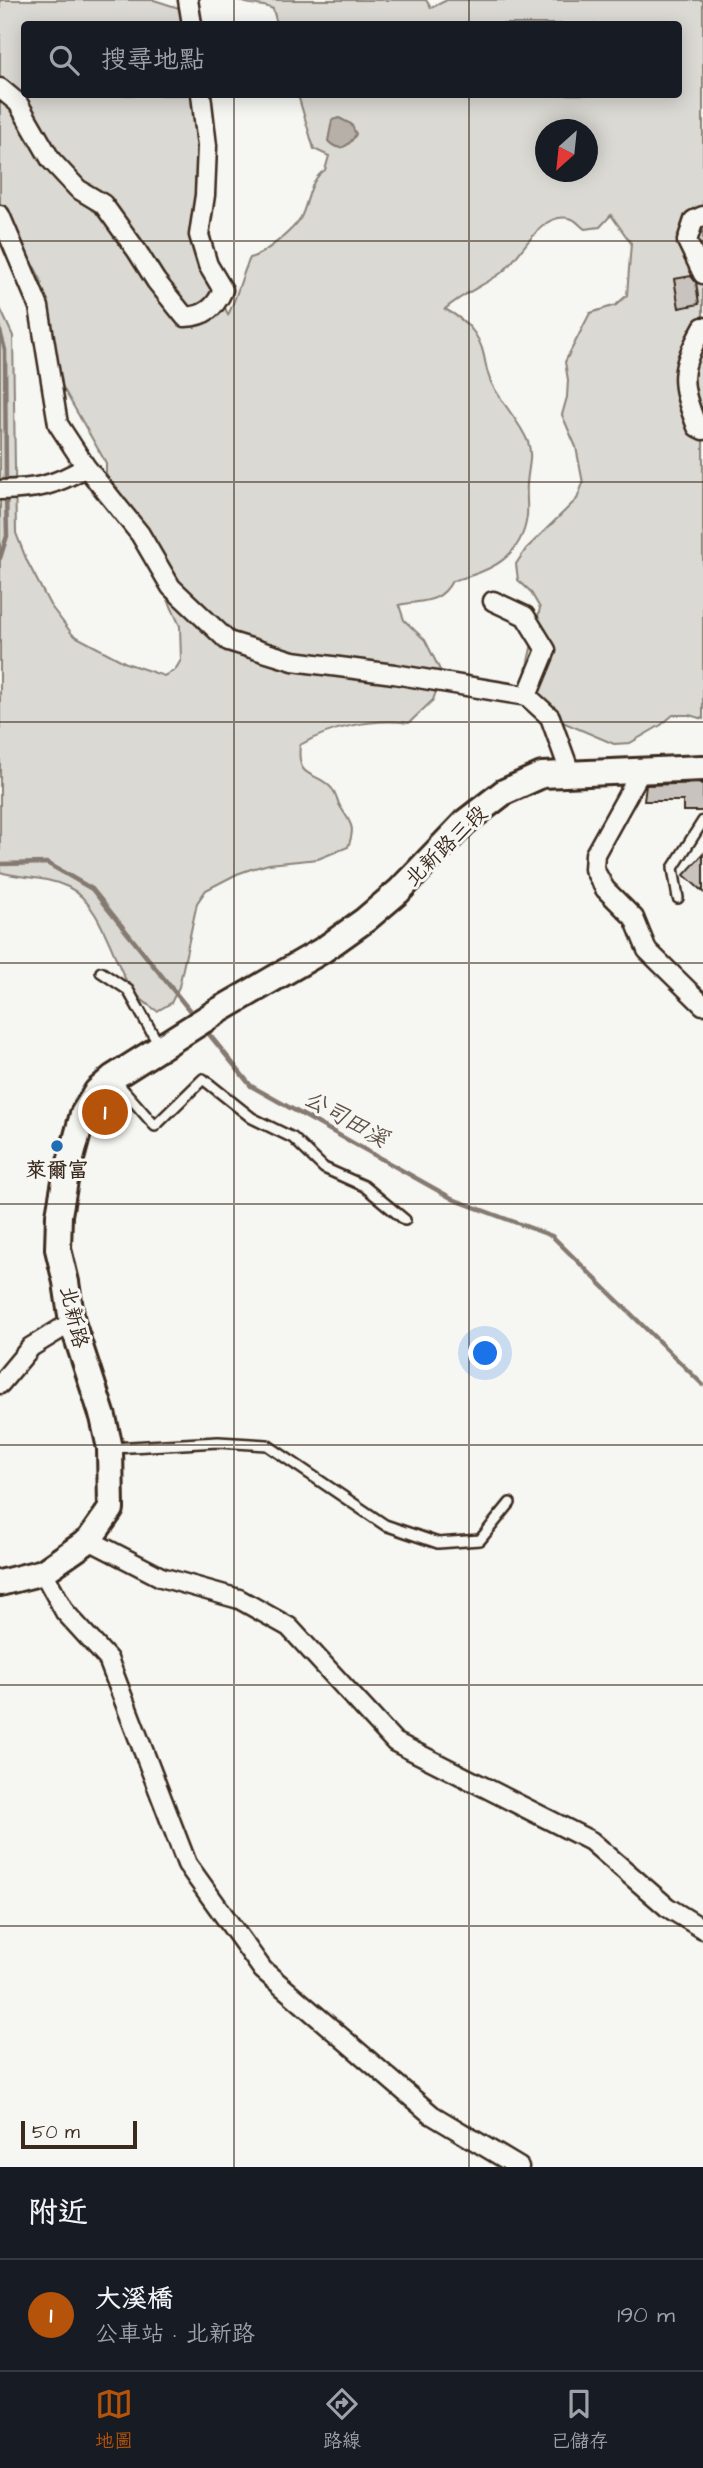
<!DOCTYPE html>
<html lang="zh-TW">
<head>
<meta charset="utf-8">
<style>
	:root { --surface:#171b24; --page:#242831; --text:#f1f3f6; --muted:#9ea1a6; --line:#363941; --accent:#b45309 }
	body { margin:0; font-family:"Architects Daughter","LXGW WenKai TC",sans-serif; background:var(--page); color:var(--text) }
	.compass { position:absolute; left:535px; top:119px; width:63px; height:63px; border-radius:50%; background:var(--surface); box-shadow:0 4px 18px #0003; rotate:207deg }
	.scale { position:absolute; left:21px; bottom:18px; width:116px; box-sizing:border-box; padding-left:7px; border:4px solid #3b2a1e; border-top:0; font-size:19px; line-height:24px; white-space:nowrap; color:#3b2a1e; -webkit-text-stroke:5px #f6f6f2; paint-order:stroke }
	.you { position:absolute; left:486px; top:1354px; width:24px; height:24px; margin:-18px; border:5px solid #fff; border-radius:50%; background:#1a73e8; box-shadow:0 0 0 10px #1a73e833 }
	.badge { display:grid; place-items:center; width:46px; height:46px; border-radius:50%; background:var(--accent); color:#fff; font-size:23px; font-weight:700 }
	.pin { position:absolute; translate:-50% -50%; border:4px solid #fff; box-shadow:0 2px 7px #0006 }
	.list { margin:0; padding:0; list-style:none }
	h2 { display:flex; justify-content:space-between; align-items:center; height:91px; margin:0; padding:0 28px; font-size:30px }
	h2 small { font-size:23px; font-weight:400; color:var(--muted) }
	.list li { display:grid; grid-template-columns:46px 1fr auto; gap:21px; align-items:center; box-sizing:border-box; height:112px; padding:0 28px; border-top:2px solid var(--line) }
	.list b { display:block; font-size:26px; white-space:nowrap }
	.list p { margin:0; font-size:23px; white-space:nowrap; color:var(--muted) }
	.list em { font-size:23px; font-style:normal; color:var(--muted) }
	.icon { flex:none; width:38px; height:38px; fill:none; stroke:currentColor; stroke-width:2; stroke-linecap:round; stroke-linejoin:round }
	.map { position:relative; flex:none; width:703px; height:2167px; overflow:hidden }
	.search { position:absolute; background:var(--surface); box-shadow:0 4px 18px #0003; left:21px; right:21px; top:21px; height:77px; display:flex; align-items:center; gap:18px; box-sizing:border-box; padding:0 24px; border-radius:7px; color:var(--muted); font-size:26px }
	.sheet { height:203px; background:var(--surface) }
	nav { display:flex; justify-content:space-around; align-items:center; box-sizing:border-box; height:98px; border-top:2px solid var(--line); background:var(--surface); font-size:19px; color:var(--muted) }
	nav a { display:grid; justify-items:center; gap:4px }
	nav .on { color:var(--accent) }
	.map>svg:first-child { display:block }
</style>
</head>
<body>
<div class="map">
<svg width="703" height="2167" viewBox="0 0 703 2167">
	<rect width="100%" height="100%" fill="#f6f6f2"/>
	<filter id="ink" filterUnits="userSpaceOnUse"><feTurbulence type="fractalNoise" baseFrequency=".0143" numOctaves="2"/><feDisplacementMap in="SourceGraphic" scale="14" xChannelSelector="R" yChannelSelector="G"/><feConvolveMatrix kernelMatrix="1 2 1 2 8 2 1 2 1" color-interpolation-filters="sRGB"/></filter>
	<g filter="url(#ink)">
		<path fill="#dad9d3" stroke="#8a8278" stroke-width="2" fill-rule="evenodd" d="M0,0H154L179,8L188,24H24V94L198,95C200,105 204,116 205,126C214,190 200,254 228,315C237,297 241,277 250,258C264,254 294,230 301,217C309,201 309,180 325,170L329,156L314,149L298,95L678,94V24H277L273,9C262,3 250,7 239,0H426L431,8L447,0H703V719L689,715H673L661,725L630,743L614,744L553,718L531,692L525,675L540,608L530,591L518,580L516,564L526,549L577,499L583,483L576,447L562,415L567,397L568,380L565,362L590,313L616,305L627,295L631,243L611,215L600,227L585,229C581,227 576,220 572,219C540,208 521,259 501,273C483,286 462,294 445,309C465,320 479,332 484,356C486,365 487,374 491,382C501,403 519,420 528,442C533,456 528,468 527,484C526,494 528,505 527,516C522,558 489,572 452,581C440,604 423,600 399,605L404,620L425,640L440,670L439,683L433,700L409,723C373,718 331,727 300,745C296,783 317,769 333,790C337,795 337,801 340,806C351,824 356,826 348,847L318,859L269,864L251,869L237,874L206,890L197,903L179,987L171,1003L157,1011C147,1004 135,996 129,986C112,956 99,901 68,887C44,876 24,879 0,872V308L13,336L16,533L27,561L50,605L73,635L126,663L164,676L175,670L181,660L180,626L119,492L106,475V463L58,379L41,280L35,268L13,247L0,226ZM546,130H588V172H546Z"/>
		<path fill="#b6b0a9" stroke="#857a71" stroke-width="2" d="M339,118L351,124L356,134C349,147 339,153 328,141L332,120Z"/>
		<g fill="none" stroke-linecap="round" stroke-linejoin="round">
			<path stroke="#857a71" stroke-width="4.5" d="M0,331L5,350L6,484
				M0,558L7,536L6,493
				M0,864L47,863L92,889L194,1016
				M204,1028L251,1086L455,1200L552,1236L703,1385"/>
		</g>
		<path fill="#c8c3be" stroke="#3b2a1e" stroke-width="2" d="M691,276L696,282L699,304L679,308L674,279Z
			M703,783V811H683V801H644L646,785Z
			M703,854V892L684,875Z"/>
		<g fill="none" stroke-linecap="round" stroke-linejoin="round">
			<g stroke="#3b2a1e" stroke-width="14">
				<path id="service" d="M678,898L673,868L703,821
					M101,972L128,990L160,1047
					M113,1078L155,1126L203,1079L252,1118L293,1138L324,1168L364,1186L405,1220
					M113,1448L218,1442L267,1445L385,1525L438,1543L480,1540L510,1503"/>
			</g>
			<g stroke="#3b2a1e" stroke-width="23">
				<path id="minor" d="M188,0L192,24
					M0,88L18,103L51,160L78,189L103,204L137,251L156,281L185,317C205,316 215,308 223,290L208,265L199,235L205,195L207,146L201,94
					M0,215L39,307L58,424L86,467L140,534L171,587L228,641L293,661L394,674L527,696L550,717L571,775
					M703,216L694,220L687,241L703,274
					M703,327C679,371 679,380 697,427L703,430
					M0,490C37,489 54,486 86,467
					M493,601L525,616L546,650L527,696
					M641,771L595,854L594,869L605,889L634,918L647,950L703,1005
					M0,1384L31,1347L72,1322
					M89,1540L161,1577L239,1599L289,1627L395,1742L591,1841L667,1907L703,1929
					M43,1572L65,1612L108,1659L187,1864L263,1970L432,2115L519,2167"/>
			</g>
			<g stroke="#3b2a1e" stroke-width="30">
				<path id="secondary" d="M0,1583L43,1572L89,1540L111,1509L110,1448L103,1417L72,1322L66,1282L58,1249L59,1215L65,1181L83,1114L97,1091L112,1078L218,1011L323,950L365,920L399,891L465,822L504,792L542,775L703,768"/>
			</g>
			<use href="#service" stroke="#f6f6f2" stroke-width="9"/>
			<use href="#minor" stroke="#f6f6f2" stroke-width="18"/>
			<use href="#secondary" stroke="#f6f6f2" stroke-width="24"/>
		</g>
	</g>
	<path fill="none" stroke="#3b2a1e" stroke-width="2" stroke-opacity="0.55" d="M234,0V24M469,0V24M234,94V2167M469,94V2167M0,241H703M0,482H703M0,722H703M0,963H703M0,1204H703M0,1445H703M0,1685H703M0,1926H703"/>
	<circle fill="#1f6fb2" stroke="#f6f6f2" stroke-width="2.5" cx="57" cy="1146" r="7"/>
	<g text-anchor="middle" dominant-baseline="central" stroke-width="6" stroke-linejoin="round" paint-order="stroke">
		<g font-size="21" fill="#3b2a1e" stroke="#f6f6f2">
			<text transform="translate(446 846) rotate(-44)">北新路三段</text>
			<text transform="translate(74 1317) rotate(77)">北新路</text>
		</g>
		<g font-size="21" font-weight="bold" fill="#3b2a1e" stroke="#f6f6f2">
			<text x="57" y="1170">萊爾富</text>
		</g>
		<g font-size="23" font-style="italic" fill="#605248" stroke="#f6f6f2">
			<text transform="translate(346 1119) rotate(29)">公司田溪</text>
		</g>
	</g>
</svg>
<svg class="compass" viewBox="-18 -18 36 36"><path d="M0-13l5 13h-10z" fill="#e53935"/><path d="M0 13l5-13h-10z" fill="#9ea1a6"/></svg>
<div class="scale">50 m</div>
<div class="you"></div>
<div class="pin badge" style="left:105px;top:1112px">1</div>
<div class="search"><svg class="icon" aria-label="search" viewBox="0 0 24 24"><circle cx="10" cy="10" r="6"/><path d="M15 15l6 6"/></svg>搜尋地點</div>
</div>
<section class="sheet">
<h2>附近<small></small></h2>
<ul class="list">
<li><span class="badge">1</span><div><b>大溪橋</b><p>公車站 · 北新路</p></div><em>190 m</em></li>
</ul>
</section>
<nav>
<a class="on"><svg class="icon" aria-label="map" viewBox="0 0 24 24"><path d="M3 6l6-2 6 2 6-2v14l-6 2-6-2-6 2zM9 4v14M15 6v14"/></svg>地圖</a>
<a><svg class="icon" aria-label="directions" viewBox="0 0 24 24"><path d="M12 3l9 9-9 9-9-9zM9 14v-3h6M13 9l2 2-2 2"/></svg>路線</a>
<a><svg class="icon" aria-label="saved" viewBox="0 0 24 24"><path d="M7 4h10v16l-5-4-5 4z"/></svg>已儲存</a>
</nav>
</body>
</html>
